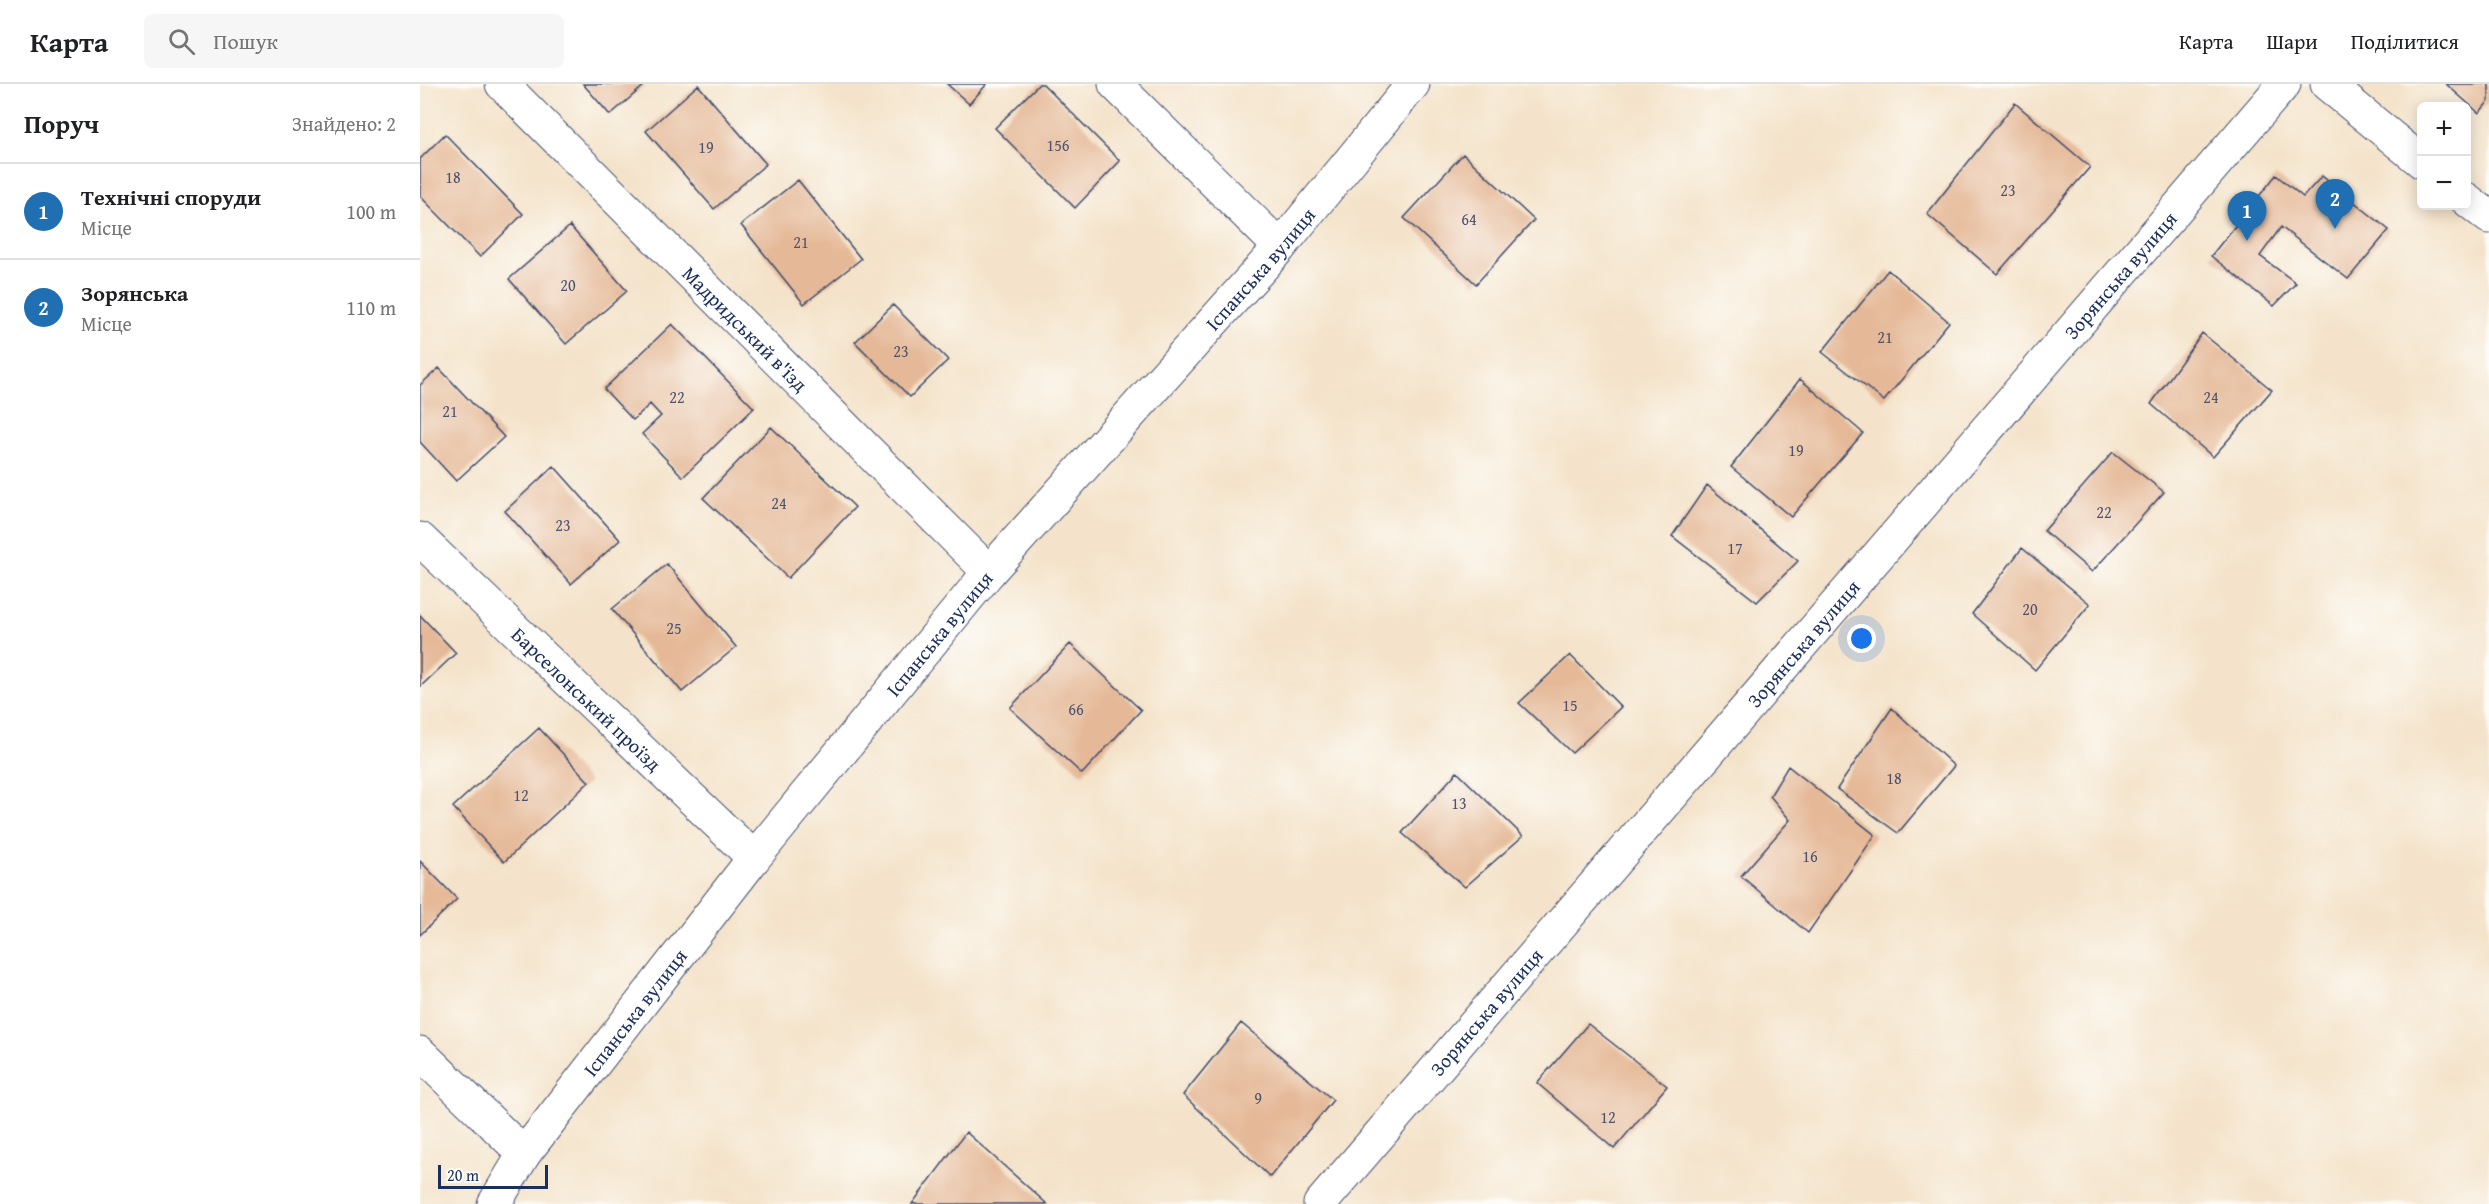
<!DOCTYPE html>
<html lang="uk">
<head>
<meta charset="utf-8">
<style>
	:root { --surface:#fff; --page:#f6f6f6; --text:#202124; --muted:#757577; --line:#e0e0e0; --accent:#1f6fb2 }
	body { margin:0; font-family:"Gentium Book Plus",serif; background:var(--page); color:var(--text) }
	.controls { position:absolute; right:18px; top:18px; display:grid; overflow:hidden; border-radius:9px; box-shadow:0 3px 15px #0003 }
	.controls button { width:54px; height:54px; display:grid; place-items:center; padding:0; border:0; border-bottom:2px solid var(--line); background:var(--surface); color:var(--text); font:30px sans-serif }
	.scale { position:absolute; left:18px; bottom:15px; width:110px; box-sizing:border-box; padding-left:6px; border:3px solid #1b2f5e; border-top:0; font-size:16px; line-height:21px; white-space:nowrap; color:#1b2f5e; -webkit-text-stroke:4px #fdfcf7; paint-order:stroke }
	.you { position:absolute; left:1442px; top:555px; width:21px; height:21px; margin:-15px; border:4px solid #fff; border-radius:50%; background:#1a73e8; box-shadow:0 0 0 9px #1a73e833 }
	.badge { display:grid; place-items:center; width:39px; height:39px; border-radius:50%; background:var(--accent); color:#fff; font-size:20px; font-weight:700 }
	.pin { position:absolute; translate:-50% -50px; filter:drop-shadow(0 2px 3px #0008) }
	.pin::after { content:''; position:absolute; top:32px; width:21px; height:18px; background:inherit; clip-path:polygon(0 0,100% 0,50% 100%) }
	.list { margin:0; padding:0; list-style:none }
	h2 { display:flex; justify-content:space-between; align-items:center; height:78px; margin:0; padding:0 24px; font-size:26px }
	h2 small { font-size:20px; font-weight:400; color:var(--muted) }
	.list li { display:grid; grid-template-columns:39px 1fr auto; gap:18px; align-items:center; box-sizing:border-box; height:96px; padding:0 24px; border-top:2px solid var(--line) }
	.list b { display:block; font-size:22px; white-space:nowrap }
	.list p { margin:0; font-size:20px; white-space:nowrap; color:var(--muted) }
	.list em { font-size:20px; font-style:normal; color:var(--muted) }
	.icon { flex:none; width:33px; height:33px; fill:none; stroke:currentColor; stroke-width:2; stroke-linecap:round; stroke-linejoin:round }
	.map { position:relative; flex:none; width:2069px; height:1120px; overflow:hidden }
	header { display:flex; align-items:center; gap:36px; box-sizing:border-box; height:84px; padding:0 30px; background:var(--surface); border-bottom:2px solid var(--line) }
	header strong { font-size:28px }
	nav { display:flex; gap:33px; margin-inline-start:auto; font-size:21px }
	.search { width:420px; height:54px; background:var(--page); display:flex; align-items:center; gap:15px; box-sizing:border-box; padding:0 21px; border-radius:9px; color:var(--muted); font-size:22px }
	main { display:flex }
	aside { flex:1; background:var(--surface) }
	.map>svg:first-child { display:block }
</style>
</head>
<body>
<header>
<strong>Карта</strong>
<div class="search"><svg class="icon" aria-label="search" viewBox="0 0 24 24"><circle cx="10" cy="10" r="6"/><path d="M15 15l6 6"/></svg>Пошук</div>
<nav><a>Карта</a><a>Шари</a><a>Поділитися</a></nav>
</header>
<main>
<aside>
<h2>Поруч<small>Знайдено: 2</small></h2>
<ul class="list">
<li><span class="badge">1</span><div><b>Технічні споруди</b><p>Місце</p></div><em>100 m</em></li>
<li><span class="badge">2</span><div><b>Зорянська</b><p>Місце</p></div><em>110 m</em></li>
</ul>
</aside>
<div class="map">
<svg width="2069" height="1120" viewBox="0 0 2069 1120">
	<rect width="100%" height="100%" fill="#fdfcf7"/>
	<filter id="ink" filterUnits="userSpaceOnUse"><feTurbulence type="fractalNoise" baseFrequency=".0167" numOctaves="2"/><feDisplacementMap in="SourceGraphic" scale="12" xChannelSelector="R" yChannelSelector="G"/><feConvolveMatrix kernelMatrix="1 2 1 2 8 2 1 2 1" color-interpolation-filters="sRGB"/></filter>
	<filter id="wash" filterUnits="userSpaceOnUse"><feTurbulence type="fractalNoise" baseFrequency=".008" numOctaves="4" result="noise"/><feDisplacementMap in="SourceGraphic" scale="24" xChannelSelector="R" yChannelSelector="G"/><feGaussianBlur stdDeviation="1.35" result="paint"/><feColorMatrix in="noise" values="0 0 0 0 0 0 0 0 0 0 0 0 0 0 0 0 0 1.4 0 .05"/><feComposite in="paint" operator="in"/></filter>
	<g filter="url(#wash)">
		<rect width="100%" height="100%" fill="#f4e3ca"/>
		<g id="blocks">
			<path fill="#e5b998" d="M163,0H226L190,31Z
				M527,0H567L549,20Z
				M619,0H623L700,77L655,124L575,44Z
				M2026,0H2069V17L2059,29Z
				M278,1L346,80L294,125L226,47Z
				M1595,19L1670,83L1577,190L1507,130Z
				M25,50L103,130L60,173L0,112V75Z
				M1043,70L1114,136L1056,200L984,134Z
				M1856,91L1883,113L1902,92L1969,146L1928,195L1861,143L1840,172L1876,199L1854,222L1791,172Z
				M378,96L441,175L384,220L321,141Z
				M150,142L207,207L146,260L89,195Z
				M1468,186L1529,238L1464,317L1402,268Z
				M473,221L528,276L490,313L435,258Z
				M252,240L334,324L263,393L222,350L241,332L230,320L213,336L184,305Z
				M1782,249L1852,306L1793,373L1731,320Z
				M19,284L84,353L36,397L0,358V301Z
				M1380,295L1443,349L1371,433L1311,383Z
				M351,343L435,423L368,494L283,414Z
				M1693,368L1744,408L1672,488L1624,447Z
				M134,382L200,456L151,500L85,427Z
				M1287,401L1378,477L1337,518L1252,452Z
				M1602,464L1670,520L1615,586L1552,530Z
				M247,480L316,563L262,608L192,525Z
				M0,531L36,569L0,603Z
				M650,560L721,626L662,690L590,624Z
				M1150,571L1201,623L1152,669L1099,619Z
				M1472,624L1534,682L1478,749L1417,705Z
				M119,644L169,698L84,778L33,723Z
				M1368,682L1455,751L1388,849L1321,792L1370,736L1350,712Z
				M1037,688L1103,752L1045,803L982,749Z
				M0,777L37,815L0,851Z
				M821,939L913,1016L850,1093L763,1011Z
				M1168,940L1247,1002L1194,1065L1117,999Z
				M546,1048L627,1120H492Z"/>
		</g>
	</g>
	<g filter="url(#ink)">
		<use href="#blocks" fill-opacity="0" stroke="#3c4a6e" stroke-width="1.5"/>
		<g fill="none" stroke-linecap="round" stroke-linejoin="round">
			<g stroke="#3c4a6e" stroke-width="35">
				<g id="minor">
					<path id="s1" d="M82,0L569,488"/>
					<path d="M695,0L860,163"/>
					<path d="M1907,0L2002,78"/>
					<path d="M2046,115L2069,133"/>
					<path id="s2" d="M0,455L334,774"/>
					<path d="M0,969L104,1070"/>
					<path id="s3" d="M74,1120L104,1070L334,774L569,488L860,163L993,0"/>
					<path id="s4" d="M900,1120L1864,0"/>
				</g>
			</g>
			<use href="#minor" stroke="#fff" stroke-width="33"/>
		</g>
	</g>
	<g text-anchor="middle" dominant-baseline="central" stroke-width="4.5" stroke-linejoin="round" paint-order="stroke">
		<g font-size="16" fill="#4e526c">
			<text x="638" y="61">156</text>
			<text x="286" y="63">19</text>
			<text x="33" y="93">18</text>
			<text x="1588" y="106">23</text>
			<text x="1049" y="135">64</text>
			<text x="381" y="158">21</text>
			<text x="148" y="201">20</text>
			<text x="1465" y="253">21</text>
			<text x="481" y="267">23</text>
			<text x="257" y="313">22</text>
			<text x="1791" y="313">24</text>
			<text x="30" y="327">21</text>
			<text x="1376" y="366">19</text>
			<text x="359" y="419">24</text>
			<text x="1684" y="428">22</text>
			<text x="143" y="441">23</text>
			<text x="1315" y="464">17</text>
			<text x="1610" y="525">20</text>
			<text x="254" y="544">25</text>
			<text x="1150" y="621">15</text>
			<text x="656" y="625">66</text>
			<text x="1474" y="694">18</text>
			<text x="101" y="711">12</text>
			<text x="1039" y="719">13</text>
			<text x="1390" y="772">16</text>
			<text x="838" y="1014">9</text>
			<text x="1188" y="1033">12</text>
		</g>
		<g font-size="20" fill="#1b2f5e" stroke="#fdfcf7">
			<text stroke="none"><textPath href="#s3" startOffset="1210">Іспанська вулиця</textPath></text>
			<text stroke="none"><textPath href="#s4" startOffset="1226">Зорянська вулиця</textPath></text>
			<text stroke="none"><textPath href="#s1" startOffset="345">Мадридський в'їзд</textPath></text>
			<text stroke="none"><textPath href="#s3" startOffset="724">Іспанська вулиця</textPath></text>
			<text stroke="none"><textPath href="#s4" startOffset="740">Зорянська вулиця</textPath></text>
			<text stroke="none"><textPath href="#s2" startOffset="231">Барселонський проїзд</textPath></text>
			<text stroke="none"><textPath href="#s3" startOffset="238">Іспанська вулиця</textPath></text>
			<text stroke="none"><textPath href="#s4" startOffset="254">Зорянська вулиця</textPath></text>
		</g>
	</g>
</svg>
<div class="controls">
<button>+</button>
<button>−</button>
</div>
<div class="scale">20 m</div>
<div class="you"></div>
<div class="pin badge" style="left:1827px;top:157px">1</div>
<div class="pin badge" style="left:1915px;top:145px">2</div>
</div>
</main>
</body>
</html>
